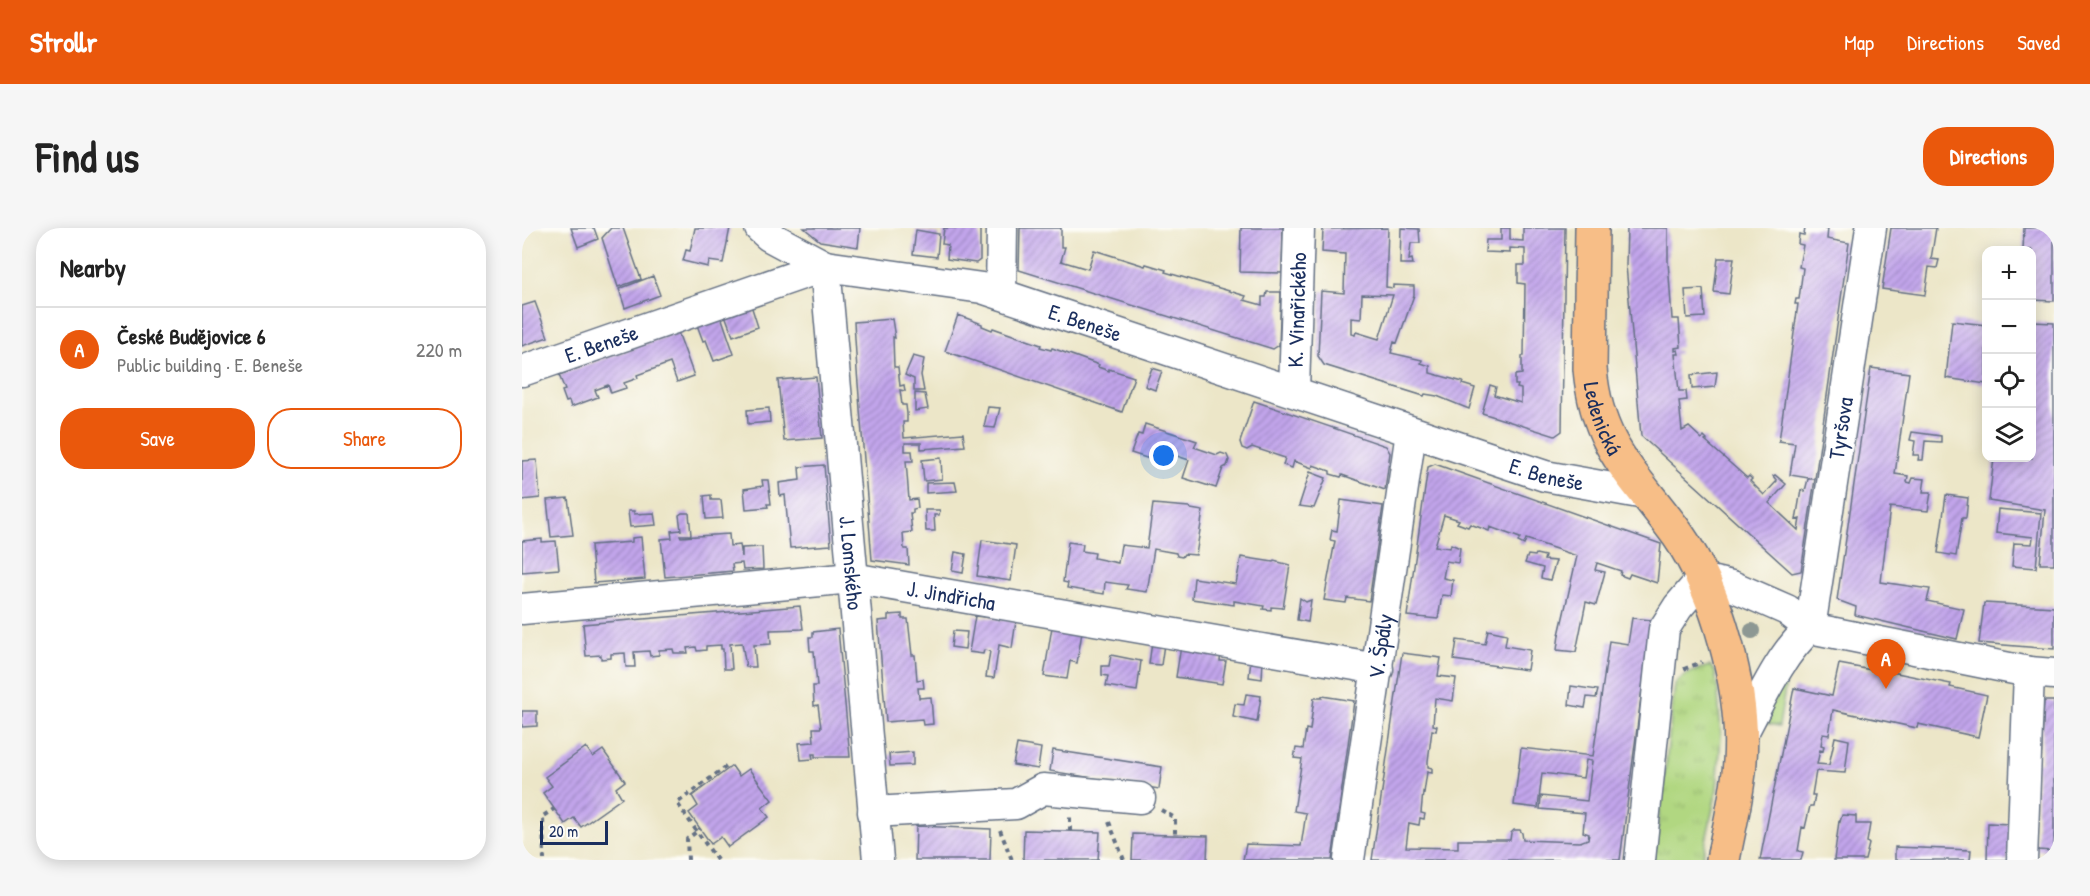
<!DOCTYPE html>
<html lang="en">
<head>
<meta charset="utf-8">
<style>
	:root { --surface:#fff; --page:#f6f6f6; --text:#222; --muted:#767676; --line:#e0e0e0; --accent:#ea580c }
	body { margin:0; font-family:"Patrick Hand",sans-serif; background:var(--page); color:var(--text) }
	.controls { position:absolute; right:18px; top:18px; display:grid; overflow:hidden; border-radius:12px; box-shadow:0 3px 15px #0003 }
	.controls button { width:54px; height:54px; display:grid; place-items:center; padding:0; border:0; border-bottom:2px solid var(--line); background:var(--surface); color:var(--text); font:30px sans-serif }
	.scale { position:absolute; left:18px; bottom:15px; width:68px; box-sizing:border-box; padding-left:6px; border:3px solid #1b2f5e; border-top:0; font-size:16px; line-height:21px; white-space:nowrap; color:#1b2f5e; -webkit-text-stroke:4px #fdfcf7; paint-order:stroke }
	.you { position:absolute; left:642px; top:228px; width:21px; height:21px; margin:-15px; border:4px solid #fff; border-radius:50%; background:#1a73e8; box-shadow:0 0 0 9px #1a73e833 }
	.badge { display:grid; place-items:center; width:39px; height:39px; border-radius:50%; background:var(--accent); color:#fff; font-size:20px; font-weight:700 }
	.pin { position:absolute; translate:-50% -50px; filter:drop-shadow(0 2px 3px #0008) }
	.pin::after { content:''; position:absolute; top:32px; width:21px; height:18px; background:inherit; clip-path:polygon(0 0,100% 0,50% 100%) }
	.list { margin:0; padding:0; list-style:none }
	h2 { display:flex; justify-content:space-between; align-items:center; height:78px; margin:0; padding:0 24px; font-size:26px }
	h2 small { font-size:20px; font-weight:400; color:var(--muted) }
	.list li { display:grid; grid-template-columns:39px 1fr auto; gap:18px; align-items:center; box-sizing:border-box; height:84px; padding:0 24px; border-top:2px solid var(--line) }
	.list b { display:block; font-size:22px; white-space:nowrap }
	.list p { margin:0; font-size:20px; white-space:nowrap; color:var(--muted) }
	.list em { font-size:20px; font-style:normal; color:var(--muted) }
	.actions { display:flex; gap:12px; padding:18px 24px }
	.actions a { flex:1; padding:14px 0; border:2px solid var(--accent); border-radius:24px; text-align:center; font-size:21px; color:var(--accent) }
	.actions .main { background:var(--accent); color:#fff }
	.icon { flex:none; width:33px; height:33px; fill:none; stroke:currentColor; stroke-width:2; stroke-linecap:round; stroke-linejoin:round }
	.map { position:relative; flex:none; width:1532px; height:632px; overflow:hidden; border-radius:24px }
	header { display:flex; align-items:center; gap:36px; box-sizing:border-box; height:84px; padding:0 30px; background:var(--accent); color:#fff }
	header strong { font-size:28px }
	nav { display:flex; gap:33px; margin-inline-start:auto; font-size:21px }
	.intro { display:flex; align-items:center; justify-content:space-between; box-sizing:border-box; height:144px; padding:0 36px }
	h1 { margin:0; font-size:42px }
	.button { padding:15px 27px; border-radius:24px; background:var(--accent); color:#fff; font-size:21px; font-weight:700 }
	main { display:flex; gap:36px; padding:0 36px }
	aside { flex:1; background:var(--surface); border-radius:24px; box-shadow:0 3px 15px #0003 }
	.map>svg:first-child { display:block }
</style>
</head>
<body>
<header>
<strong>Strollr</strong>
<nav><a>Map</a><a>Directions</a><a>Saved</a></nav>
</header>
<div class="intro"><h1>Find us</h1><a class="button">Directions</a></div>
<main>
<aside>
<h2>Nearby<small></small></h2>
<ul class="list">
<li><span class="badge">A</span><div><b>České Budějovice 6</b><p>Public building · E. Beneše</p></div><em>220 m</em></li>
</ul>
<div class="actions"><a class="main">Save</a><a>Share</a></div>
</aside>
<div class="map">
<svg width="1532" height="632" viewBox="0 0 1532 632">
	<defs>
		<pattern id="grass-tufts" width="24" height="20" patternUnits="userSpaceOnUse" patternTransform="scale(1.5)"><rect width="24" height="20" fill="#b1d781"/><path d="M3 7l-1-3M5 7V3M7 7l1-3M15 17l-1-3M17 17v-4M19 17l1-3" fill="none" stroke="#98b972"/></pattern>
		<pattern id="building-hatch" width="6" height="6" patternUnits="userSpaceOnUse" patternTransform="scale(1.5)"><rect width="6" height="6" fill="#c2a5eb"/><path d="M-1 1l2-2M0 6l6-6M5 7l2-2" fill="none" stroke="#9d87c2"/></pattern>
	</defs>
	<rect width="100%" height="100%" fill="#fdfcf7"/>
	<filter id="ink" filterUnits="userSpaceOnUse"><feTurbulence type="fractalNoise" baseFrequency=".0167" numOctaves="2"/><feDisplacementMap in="SourceGraphic" scale="12" xChannelSelector="R" yChannelSelector="G"/><feConvolveMatrix kernelMatrix="1 2 1 2 8 2 1 2 1" color-interpolation-filters="sRGB"/></filter>
	<filter id="wash" filterUnits="userSpaceOnUse"><feTurbulence type="fractalNoise" baseFrequency=".008" numOctaves="4" result="noise"/><feDisplacementMap in="SourceGraphic" scale="24" xChannelSelector="R" yChannelSelector="G"/><feGaussianBlur stdDeviation="1.35" result="paint"/><feColorMatrix in="noise" values="0 0 0 0 0 0 0 0 0 0 0 0 0 0 0 0 0 1.4 0 .05"/><feComposite in="paint" operator="in"/></filter>
	<g filter="url(#wash)">
		<rect width="100%" height="100%" fill="#ece6c8"/>
		<path fill="url(#grass-tufts)" stroke="#668370" stroke-width="1.5" d="M1188,438L1193,444L1196,465L1199,508L1195,561L1180,632H1131L1141,561L1153,456C1160,447 1177,440 1188,438Z
			M1266,442L1257,498L1239,494Z"/>
		<g id="blocks">
			<path fill="url(#building-hatch)" fill-rule="evenodd" d="M49,0H72L76,11L56,19Z
				M89,0H101L119,51L96,59L80,10Z
				M173,0H208L201,35L187,33L186,39L161,33L164,22L168,23Z
				M282,0H338L336,19L298,13Z
				M422,0H458V32L454,35L425,31L426,17L420,16Z
				M498,0H539V19H543L539,33L566,41L572,22L623,38L624,36L644,42L643,44L724,68L722,72L740,77V69H744L745,64H759L757,117L751,121L497,42Z
				M719,0H761L760,45L718,44Z
				M866,0L864,59L871,60V57L892,58V67L875,115L872,114L869,125L900,132L899,135L908,138V145L941,154L940,156L953,160L947,181L915,168L903,166L902,168L802,137L796,128L799,63L822,65L823,26L800,24L801,1ZM840,66L871,67L857,111L834,104L833,107L829,106V90L839,91Z
				M879,0L897,1L898,15H889L887,32L890,31L891,36H878Z
				M979,0H988V12L1001,13V0H1043L1040,203L1033,208L960,185L968,157L974,159L972,167L999,175V161L995,160L996,157H993V147L1000,146V128H1002L1003,56L996,55V37H1003V21L988,20V25L963,24L964,12H979Z
				M1105,0H1146V33L1150,91H1157L1159,119L1153,120V123L1156,122L1157,126H1153L1157,163H1164L1165,172L1157,173L1160,203L1167,199L1180,211L1182,209L1185,212L1183,213L1225,250L1227,248L1230,251L1228,253L1242,267L1255,253L1251,248L1253,247L1264,256L1247,275L1276,302L1278,291L1274,292L1279,262L1283,263L1286,251H1293L1268,247L1273,215L1257,213L1276,76H1273L1274,71H1277L1281,40L1277,39L1281,17L1276,16L1277,6L1282,7L1283,0H1306L1305,11L1327,15L1293,251L1279,343L1270,345L1119,208L1104,37Z
				M1369,0H1414L1409,31L1417,32L1415,40L1407,39L1403,67L1360,61Z
				M1502,0H1532V73L1510,72V22H1501Z
				M394,2L417,6L415,29L391,26Z
				M1196,30H1212L1207,66L1192,64Z
				M131,48L138,67L103,80L97,61Z
				M1181,61L1183,89L1165,90L1163,62Z
				M13,74L26,109L0,118V78Z
				M229,77L236,99L211,108L203,87Z
				M436,87L460,96V98L470,102L471,100L519,117L518,119L529,122L530,120L577,137L576,139L587,143V141L612,149L600,184L423,123Z
				M199,88L212,126L192,133L184,112L181,113L175,97Z
				M370,91L373,110L371,109L372,139H376L378,158L382,157L383,163L378,162L380,177H384L385,186V194H381L382,210L441,205L443,218L399,221V215H383V223H390L391,233H384L387,272L395,271L396,280L391,281V285H388L390,304L381,305L382,321H386L387,337L350,332L335,143L332,94Z
				M1430,93L1464,97V156L1424,150Z
				M1510,94L1532,95V336H1518L1523,282L1467,273L1472,230H1510Z
				M156,104L172,148L155,154L148,135L115,147L116,150L102,155L104,160L89,165L86,157L73,162L76,169L49,179L47,173L44,174L40,163L43,162L37,147Z
				M391,128L402,131L399,147L402,163H392V151L383,147Z
				M630,140L640,143L633,162L623,158Z
				M1349,140L1387,145L1373,246L1386,248L1385,254L1389,255L1391,250L1403,251L1401,264H1409L1406,283L1368,279L1359,354L1408,361L1405,373L1442,381L1435,411L1333,387L1334,379L1315,372Z
				M1195,144L1193,159L1170,161L1169,147Z
				M294,149L300,210L262,213L256,152Z
				M393,165L403,166L406,181L393,183Z
				M732,173L864,218L868,225L863,262L820,247L819,249L808,246V243L791,237L790,240L772,233L770,240L761,237L763,230L730,219L725,222L720,220L718,214Z
				M466,179L478,180L473,200L462,199Z
				M247,180L248,194L226,196L225,182Z
				M623,196L675,213L672,219L695,227L699,225L705,227L707,232L705,238L701,240L694,260L661,250L667,232L640,223L637,234L609,225L616,206L620,207Z
				M1390,204L1419,208V214L1403,213L1401,232H1396L1397,227H1391L1393,213L1388,212Z
				M419,230L420,251L402,253L400,232Z
				M15,232L18,270L0,272V233Z
				M913,236L1139,316L1135,355L1108,346L1106,350L1098,347L1099,343L1075,335L1073,342L1083,344L1074,377L1064,374L1054,424L1035,422L1037,407L1055,328L1004,311L1002,317L996,314L998,310L968,299L967,303L948,296L946,299L935,295L937,292L922,287L913,318L928,320L929,316L938,320L936,335L924,333L921,350L931,352L929,368L920,367L916,391L885,388L906,239Z
				M302,237L309,317L268,320L263,267L258,268L257,255L278,252L277,239Z
				M788,244L804,250L792,280L777,278Z
				M240,252H246L249,276H245L246,279L224,281L222,261L241,258Z
				M433,254L435,263L404,265V255Z
				M189,267V272H199L201,290L184,291L182,268Z
				M1424,267L1446,270L1444,290H1440L1434,328L1416,325Z
				M46,270L51,307L29,309L25,272Z
				M819,272L861,278L847,373L825,370L824,375L802,372L813,313L808,312L810,302L815,303Z
				M631,276L667,279L669,281L681,283L674,327L662,326L660,329L655,328L654,325L632,321L625,364L604,361L606,357L583,354L582,366L545,360L546,355L541,354L546,314L561,316L560,323L573,325L572,330L596,335L599,317L625,320Z
				M1476,281L1519,285L1514,340L1490,338L1492,315L1510,316L1511,309L1474,305Z
				M403,282H418L417,287H412L413,303H404Z
				M106,283H112V286L132,285L134,297L108,299Z
				M160,285H167L169,307H158L159,309L207,306L208,318L218,317L220,329V320L240,319L241,341L221,342L220,335L210,336L211,343L143,349L139,311L150,310L149,303L159,302L157,287Z
				M119,309L123,351L72,355L69,317L110,314V310Z
				M20,311V314L34,313L37,341L0,344V313Z
				M460,312L494,317L489,353L455,348Z
				M433,324L444,326L441,345L430,343Z
				M1014,326L1023,328L1022,332L1034,333L1028,352L1019,350L1021,340L1003,335L1006,327L1013,328Z
				M719,329L751,334L752,332L756,333V334L768,337L761,380L749,379V382L741,381L742,378L712,373V377L670,371L672,350L714,356Z
				M778,370L784,374L789,372L786,394L775,392Z
				M1462,375L1532,379V421L1457,415Z
				M278,378L281,401L248,402L249,416L232,417L234,439H224L220,415L208,416L210,441H202L201,421H199V417L184,418V422L175,423L174,419L165,420L166,425H152L151,421L137,422V427L128,428L127,423L112,424L113,439H104L103,425L89,426V430L79,431V427L64,428L61,396Z
				M380,386V391H386L390,427H393L395,452L401,451L402,460H396L397,470L409,469L411,496L401,497L400,491L364,494L356,393L366,392V387Z
				M453,388L494,393L490,420L477,417L472,450L464,449L468,423L462,422L461,426L447,424Z
				M1110,390L1129,392L1098,632H850L880,425L919,430L916,448L934,450L931,473L913,470L911,497L915,498L914,503L910,502L906,533V539L910,540V545L905,544L902,565L901,564L899,585L903,586L902,591L898,590L897,597L887,595L884,619L936,620V612H988L989,605L992,602H998L1000,605L1001,612L1058,614L1066,611L1067,606L1061,604L1063,585L1018,581L1019,568L1065,573L1070,533L1064,532L1061,550L1020,545L1016,580L992,577L999,520L1071,528L1087,413L1106,416Z
				M530,399L560,404L555,435L548,433L545,451L522,448Z
				M316,401L328,529H293V526H290L291,531L279,532L277,515L292,514L291,500H299L296,477L292,478L291,458H295L292,423H288L287,409H291V404Z
				M966,402L985,406L983,418L1008,422L1005,442L932,432L935,412L963,416Z
				M431,403L445,404L443,421L429,419Z
				M630,414L642,416L639,437L627,436Z
				M659,418L699,424L698,433H704L700,456L654,449Z
				M589,427L619,433L615,463L584,458L586,448L580,447V438H587Z
				M729,431L741,432L740,451L727,449Z
				M1317,436L1355,443V441L1429,456L1428,459L1465,467L1456,509L1396,496L1395,500L1311,482L1307,507L1301,506L1299,517L1302,518L1301,523L1298,522L1295,536L1307,537L1313,509L1327,512L1323,545L1294,543L1290,567H1293L1291,578H1288L1283,600L1280,599L1276,623L1281,624L1279,632H1238L1272,460L1310,468Z
				M1049,458L1076,462L1074,470L1065,469L1063,480L1047,477Z
				M724,466L739,468L735,494L711,489L713,476L722,477Z
				M800,468L832,473L810,632H721L724,616L779,618L784,585L772,583L780,531L772,530L774,520L781,521L784,501L788,502L792,470H800Z
				M1522,473H1532V623L1515,622V534L1519,535Z
				M0,483H15V498L0,499Z
				M495,516L519,520L516,541L491,537Z
				M64,519L71,529L81,522L103,553L94,560L100,570L59,599L52,590L43,596L21,565L30,558L23,549Z
				M531,522L640,539L637,561L528,543Z
				M391,524V537L368,538L367,526Z
				M210,538L217,548L227,541L250,572L240,580L247,589L206,619L199,609L189,616L167,585L176,578L170,568Z
				M1320,587L1334,588V596H1348L1345,614L1347,616L1343,632H1312L1317,593L1318,594Z
				M1466,595L1488,596L1486,632H1465Z
				M394,598L469,601L468,632H393Z
				M502,602L578,604L576,632H501Z
				M611,606L686,608L685,632H610Z
				M1373,619L1449,622L1448,632H1373Z"/>
		</g>
	</g>
	<g filter="url(#ink)">
		<use href="#blocks" fill-opacity="0" stroke="#646f83" stroke-width="1.5"/>
		<g fill="none" stroke-linecap="round" stroke-linejoin="round">
			<g stroke="#646f83" stroke-width="33">
				<g id="minor">
					<path d="M238,0L247,8L303,38"/>
					<path id="s1" d="M303,38L356,632"/>
					<path d="M479,66L480,0"/>
					<path id="s2" d="M0,143L303,38L460,60L1023,248L1123,266"/>
					<path id="s3" d="M772,163L777,0"/>
					<path id="s4" d="M0,381L330,350L856,441"/>
					<path id="s5" d="M1288,400L1349,0"/>
					<path d="M1218,510C1239,472 1256,429 1288,400"/>
					<path d="M351,584L494,576L521,561L618,570"/>
					<path id="s6" d="M827,632L889,204"/>
					<path d="M1118,632L1142,401L1156,379L1180,351L1210,358L1265,382L1288,400L1507,444L1532,446"/>
					<path d="M1500,632L1507,444"/>
				</g>
			</g>
			<g stroke="#646f83" stroke-width="36">
				<g id="major">
					<path id="s7" d="M1070,0L1068,141C1075,220 1113,247 1156,307C1196,364 1223,464 1218,533C1216,566 1207,599 1201,632"/>
				</g>
			</g>
			<path stroke="#646f83" stroke-width="4" stroke-dasharray="4.5 4.5" stroke-linecap="butt" d="M1162,441L1180,434
				M639,582L653,590V607
				M587,594L602,632
				M478,602L490,632
				M548,603V589
				M22,632L21,588L32,581
				M166,632L165,611L178,601
				M195,632L155,575L205,538"/>
			<use href="#minor" stroke="#fff" stroke-width="30"/>
			<use href="#major" stroke="#f7be87" stroke-width="33"/>
		</g>
		<circle fill="#8d9893" cx="1230" cy="403" r="8"/>
	</g>
	<g text-anchor="middle" dominant-baseline="central" stroke-width="4.5" stroke-linejoin="round" paint-order="stroke">
		<g font-size="22" fill="#1b2f5e" stroke="#fdfcf7">
			<text stroke="none"><textPath href="#s3" startOffset="81">K. Vinařického</textPath></text>
			<text stroke="none"><textPath href="#s2" startOffset="588">E. Beneše</textPath></text>
			<text stroke="none"><textPath href="#s2" startOffset="84">E. Beneše</textPath></text>
			<text stroke="none"><textPath href="#s7" startOffset="192">Ledenická</textPath></text>
			<text stroke="none"><textPath href="#s5" startOffset="202">Tyršova</textPath></text>
			<text stroke="none"><textPath href="#s2" startOffset="1074">E. Beneše</textPath></text>
			<text stroke="none"><textPath href="#s1" startOffset="298">J. Lomského</textPath></text>
			<text stroke="none"><textPath href="#s4" startOffset="432">J. Jindřicha</textPath></text>
			<text stroke="none"><textPath href="#s6" startOffset="216">V. Špály</textPath></text>
		</g>
	</g>
</svg>
<div class="controls">
<button>+</button>
<button>−</button>
<button><svg class="icon" aria-label="locate" viewBox="0 0 24 24"><circle cx="12" cy="12" r="6"/><path d="M12 2v4M12 18v4M2 12h4M18 12h4"/></svg></button>
<button><svg class="icon" aria-label="layers" viewBox="0 0 24 24"><path d="M12 4l9 5-9 5-9-5zM3 14l9 5 9-5"/></svg></button>
</div>
<div class="scale">20 m</div>
<div class="you"></div>
<div class="pin badge" style="left:1364px;top:461px">A</div>
</div>
</main>
</body>
</html>
